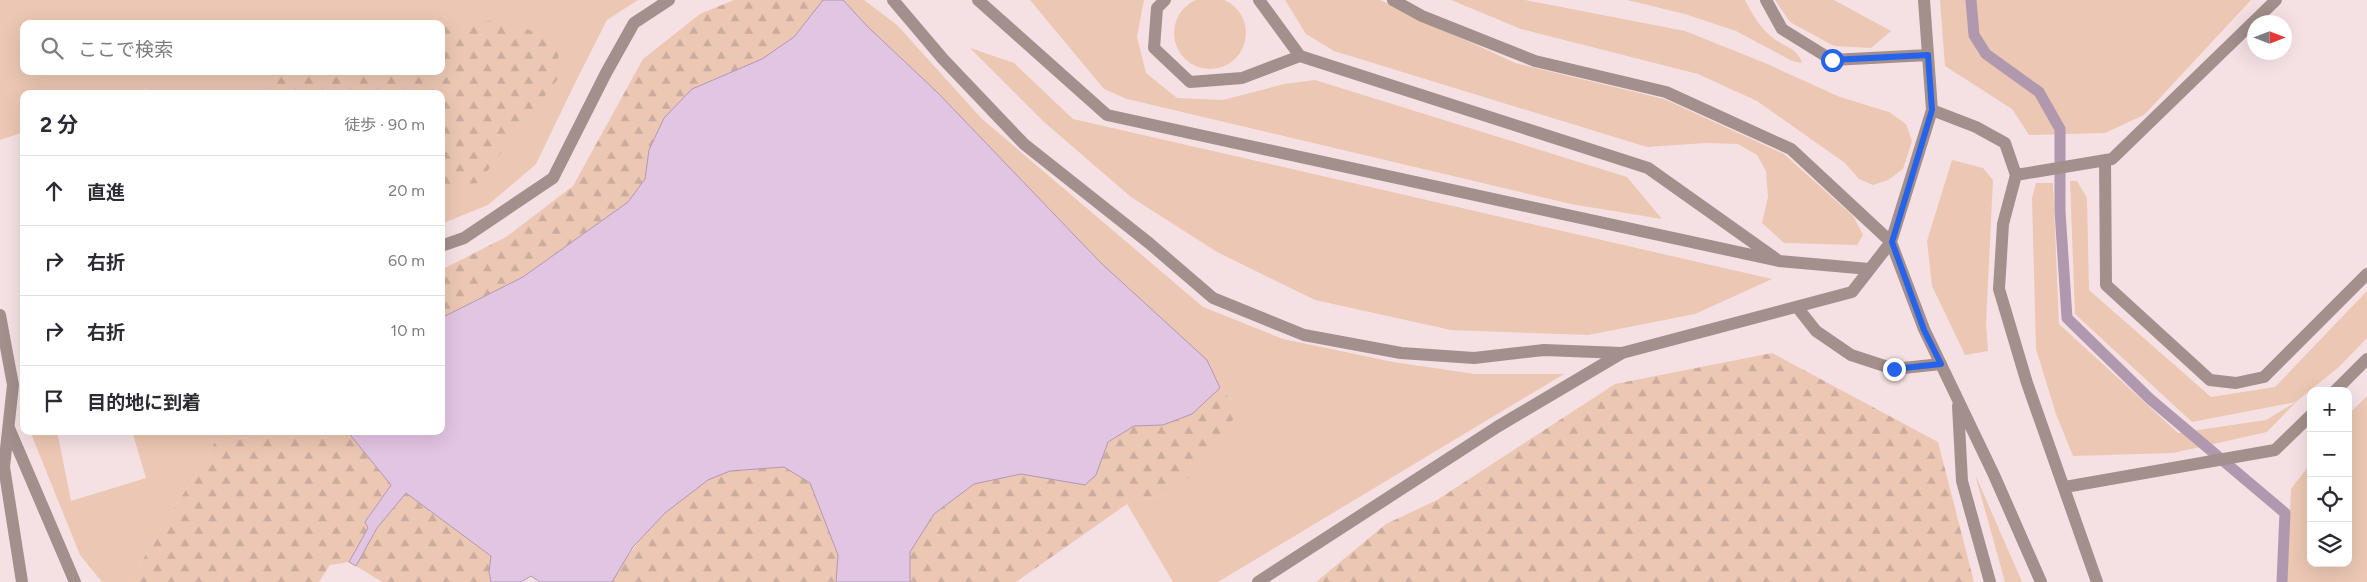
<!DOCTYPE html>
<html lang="ja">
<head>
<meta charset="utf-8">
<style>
	:root { --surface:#fff; --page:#f2f2f3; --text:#2b2b33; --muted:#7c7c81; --line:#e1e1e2 }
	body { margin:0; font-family:Figtree,"Noto Sans JP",sans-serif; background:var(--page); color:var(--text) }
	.controls { position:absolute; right:15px; bottom:15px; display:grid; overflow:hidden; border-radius:10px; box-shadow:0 5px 20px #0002 }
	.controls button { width:45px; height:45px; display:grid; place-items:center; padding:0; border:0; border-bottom:1px solid var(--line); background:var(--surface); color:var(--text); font:25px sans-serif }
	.compass { position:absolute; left:2247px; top:15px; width:45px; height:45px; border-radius:50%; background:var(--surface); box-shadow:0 5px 20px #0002; rotate:90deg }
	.stop { position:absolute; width:15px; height:15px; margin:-11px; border:4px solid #2563eb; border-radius:50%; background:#fff }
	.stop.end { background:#2563eb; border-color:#fff; box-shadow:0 1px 5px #0008 }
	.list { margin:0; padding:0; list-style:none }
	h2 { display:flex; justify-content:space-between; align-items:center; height:65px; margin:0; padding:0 20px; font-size:21px }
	h2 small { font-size:16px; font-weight:400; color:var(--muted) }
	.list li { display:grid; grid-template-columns:32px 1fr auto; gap:15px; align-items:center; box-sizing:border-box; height:70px; padding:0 20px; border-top:1px solid var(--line) }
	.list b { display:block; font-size:19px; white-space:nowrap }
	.list em { font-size:16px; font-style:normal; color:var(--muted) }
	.icon { flex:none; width:28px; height:28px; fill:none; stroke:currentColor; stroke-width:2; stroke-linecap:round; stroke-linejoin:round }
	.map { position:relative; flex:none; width:2367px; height:582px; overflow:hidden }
	.search { position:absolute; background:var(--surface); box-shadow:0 5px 20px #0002; left:20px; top:20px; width:425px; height:55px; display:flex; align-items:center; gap:12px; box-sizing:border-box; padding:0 18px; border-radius:10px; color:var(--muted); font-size:19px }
	.panel { position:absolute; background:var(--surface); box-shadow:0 5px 20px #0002; left:20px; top:90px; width:425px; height:345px; border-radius:10px }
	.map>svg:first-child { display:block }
</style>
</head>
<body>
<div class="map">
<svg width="2367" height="582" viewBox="0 0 2367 582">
	<defs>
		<pattern id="forest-firs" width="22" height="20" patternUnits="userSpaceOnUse" patternTransform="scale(1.25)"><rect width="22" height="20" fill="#ecc7b3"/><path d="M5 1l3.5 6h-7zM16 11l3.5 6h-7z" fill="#cbab9b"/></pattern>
	</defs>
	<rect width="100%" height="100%" fill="#f5e1e3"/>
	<path fill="#ecc7b3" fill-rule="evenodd" d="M1174 33a36 36 0 1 1 72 0a36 36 0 1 1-72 0Z
		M0,0H638L607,20L575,83L536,164L488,205L441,224V94H147L146,89L134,94H24V132L0,140ZM24,24H441V71H24Z
		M843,0H864L897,25L982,119L1203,307L1283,339L1393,362L1475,374H1564L1218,582H1173L1127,504L1166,494L1233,401L1220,388L1207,360L1101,263L938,93L868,27Z
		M1030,0H1144L1137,37L1146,73L1177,98L1223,100L1284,84L1315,80L1627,177L1662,219L1571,204L1127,99L1104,89Z
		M1285,0H1380L1515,63L1664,99L1784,154L1853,216L1863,235L1857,245L1784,243L1762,223L1768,197L1766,171L1757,155L1738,144L1706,143L1647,147L1334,51L1306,34Z
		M1451,0H1525L1685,31L1765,63L1840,97L1889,112L1906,124L1912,141L1903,169L1888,180L1873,185L1859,179L1845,163L1757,101L1698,74L1521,29Z
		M1627,0H1745C1752,14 1760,28 1773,38C1785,47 1797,48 1802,63L1792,61L1736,31L1685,14Z
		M1775,0H1834L1891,31L1871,48L1834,46L1790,22Z
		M1940,0H2251L2144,115L2105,133L2029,135L2012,109L1945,66Z
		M970,48L1014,63L1073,119L1772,279L1695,314L1588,335L1451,330L1315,300L1217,252L1131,197L1044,122Z
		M1952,160L1983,168L1993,180L1986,322L1988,351L1965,355L1932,286L1927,241Z
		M2070,181H2077L2087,198L2089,290L2211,397L2275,387L2367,291V338L2339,367L2297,401L2267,432L2173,453L2073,456L2056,414L2036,349L2032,198L2036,183H2053L2059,324L2178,433L2266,420L2296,402L2192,422L2075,314Z
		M2367,396V582H2287L2291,489L2311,463V563H2348V415Z
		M30,431H57L71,501L146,478L132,431H222L129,582H102L80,555Z
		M1975,474L2022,582H2005Z"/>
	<path fill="url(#forest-firs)" d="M734,0H824L794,37L762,59L692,89L664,118L649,150L645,179L628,202L523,277L441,318V270L506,237L573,186L643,59L700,14Z
		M504,20L559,42L557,80L478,183L441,186V94H266L275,71H441V24H436Z
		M1772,353L1938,442L1974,582H1316L1386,524L1437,500L1615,384Z
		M1220,388L1233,401L1234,418L1195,473L1166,494L1127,504L1016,582H910V552L934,514L974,484L1021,474L1085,484L1096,475L1108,442L1134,426L1163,425L1191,414Z
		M222,431H347L391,485L365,522L368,528L349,562L330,565L319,582H129Z
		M784,467L810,483L838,555L836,582H612C631,544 688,481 730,471C747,468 767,469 784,467Z
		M406,493L492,556L489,572L491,582H382L356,566L377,528Z"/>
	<path fill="#e2c4e3" stroke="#b098ae" d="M823,0H843L868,27L938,93L1101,263L1207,360L1220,388L1192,414L1163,425L1134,426L1108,442L1096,475L1085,485L1021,474L974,484L934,514L910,552V582H836L838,555L810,483L784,467L730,471L708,480L665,513L633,547L612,582H540L531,576L521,582H491L489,572L491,556L406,493L377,528L356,566L349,562L368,528L365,522L391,485L347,431H441V318L523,277L628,202L645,179L649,150L664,118L692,89L762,59L794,37Z"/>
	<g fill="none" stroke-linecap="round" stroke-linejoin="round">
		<path stroke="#b098ae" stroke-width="11" d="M1971,0L1974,35L1986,54L2039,92L2060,129V211L2067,318L2150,399L2285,513L2282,582"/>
		<path stroke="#a38f8c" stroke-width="12" d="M893,0L943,59L1024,144L1149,243L1213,298L1304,335L1401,353L1474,358L1544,350L1622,353
			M978,0L1107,115L1779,261
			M1165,0L1157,8L1154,48L1190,82L1242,78L1300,56
			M1259,0L1300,56L1648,168L1779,261L1869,269
			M1393,0L1422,16L1535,61L1666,92L1791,149L1891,242L1932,110L1924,0
			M1766,0L1782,29L1832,60L1928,55
			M1932,110L1976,127L2005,143L2016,175L2003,224L1999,289L2027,383L2097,582
			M2105,160L2106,285L2210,380L2236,383L2264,377L2367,274
			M2016,175L2112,159L2276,0
			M1891,242L1924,329L1994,475L2041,582
			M441,246L464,238L553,178L606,73L634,23L669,0
			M1797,307L1816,331L1851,355L1894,369L1941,364
			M0,315L13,385L4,467L22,582
			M2335,391L2367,359
			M1958,406L1962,481L1990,582
			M9,428L75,582
			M2065,487L2275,450L2311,415
			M1258,582L1497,427L1622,353L1852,292L1891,242"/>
	</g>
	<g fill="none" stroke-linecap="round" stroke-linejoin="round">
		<path stroke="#2563eb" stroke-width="6" d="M1832,60L1928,55L1932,110L1892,242L1924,330L1941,364L1894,369"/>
	</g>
</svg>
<div class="controls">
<button>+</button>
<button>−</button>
<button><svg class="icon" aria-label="locate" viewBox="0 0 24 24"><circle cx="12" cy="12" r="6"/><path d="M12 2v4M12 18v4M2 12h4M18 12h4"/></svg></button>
<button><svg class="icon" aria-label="layers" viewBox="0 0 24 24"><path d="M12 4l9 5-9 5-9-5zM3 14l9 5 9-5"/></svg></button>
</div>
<svg class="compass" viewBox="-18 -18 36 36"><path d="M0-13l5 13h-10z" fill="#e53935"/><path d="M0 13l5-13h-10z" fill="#7c7c81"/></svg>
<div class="stop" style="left:1832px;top:60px"></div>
<div class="stop end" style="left:1894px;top:369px"></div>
<div class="search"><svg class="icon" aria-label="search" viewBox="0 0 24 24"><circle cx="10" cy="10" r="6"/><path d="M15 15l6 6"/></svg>ここで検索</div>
<section class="panel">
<h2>2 分<small>徒歩 · 90 m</small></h2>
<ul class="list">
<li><svg class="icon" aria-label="ahead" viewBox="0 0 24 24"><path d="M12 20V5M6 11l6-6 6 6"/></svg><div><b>直進</b></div><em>20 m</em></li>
<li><svg class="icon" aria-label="right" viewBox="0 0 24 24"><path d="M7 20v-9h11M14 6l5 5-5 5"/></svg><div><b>右折</b></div><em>60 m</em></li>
<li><svg class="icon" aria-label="right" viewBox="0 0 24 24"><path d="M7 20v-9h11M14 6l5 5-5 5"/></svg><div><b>右折</b></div><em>10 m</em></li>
<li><svg class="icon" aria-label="arrive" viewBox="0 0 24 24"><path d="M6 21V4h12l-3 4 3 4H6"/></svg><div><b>目的地に到着</b></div></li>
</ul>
</section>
</div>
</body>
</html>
